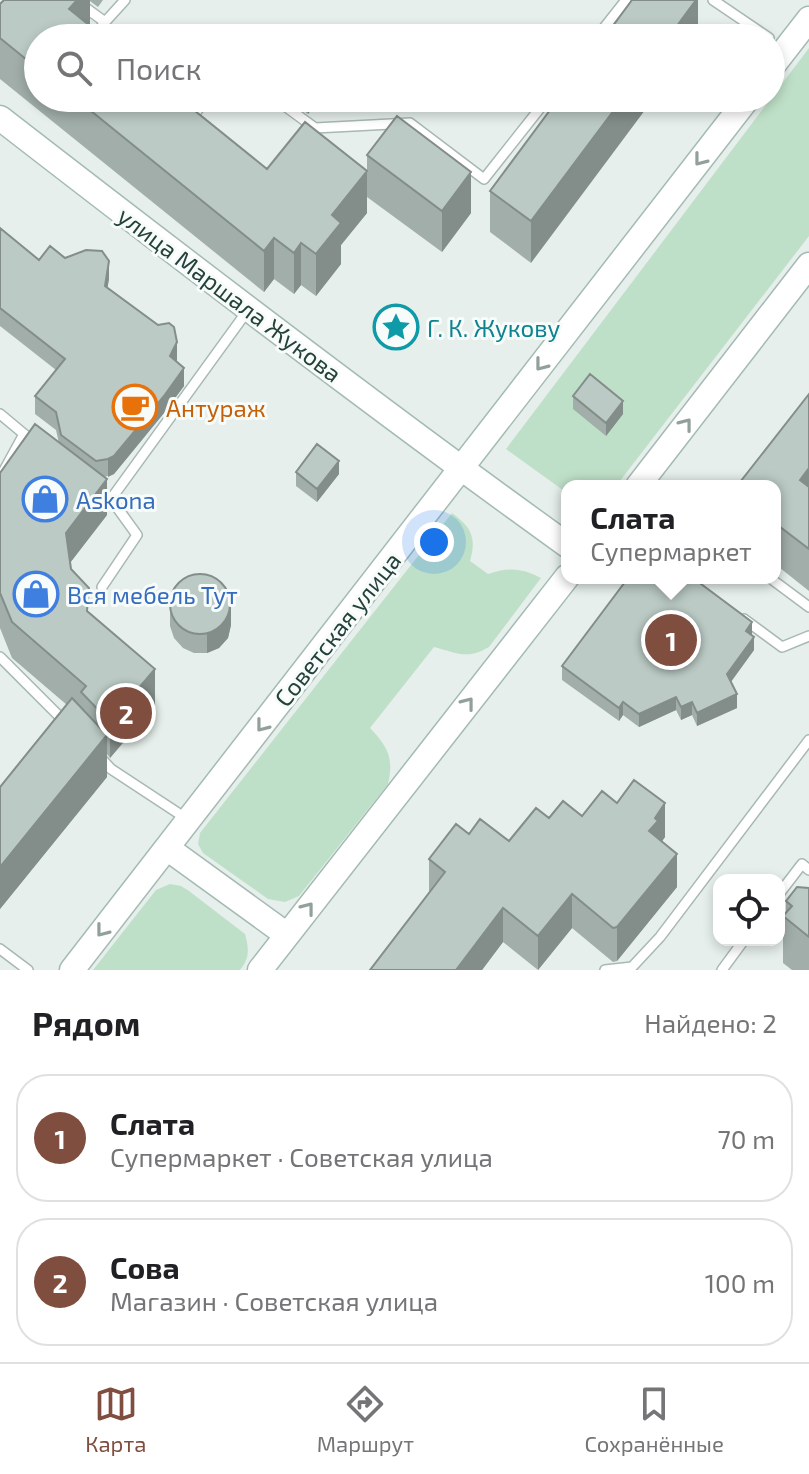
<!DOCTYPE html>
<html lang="ru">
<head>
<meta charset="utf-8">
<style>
	:root { --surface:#fff; --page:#f2f2f2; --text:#202124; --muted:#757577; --line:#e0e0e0; --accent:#7f4e3f }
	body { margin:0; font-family:"Exo 2",sans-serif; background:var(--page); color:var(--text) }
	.controls { position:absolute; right:24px; bottom:24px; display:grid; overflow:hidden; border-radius:16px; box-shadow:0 4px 12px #0003 }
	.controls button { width:72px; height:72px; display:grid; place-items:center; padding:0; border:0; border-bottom:2px solid var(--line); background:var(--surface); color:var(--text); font:40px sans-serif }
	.you { position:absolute; left:434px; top:542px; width:28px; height:28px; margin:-20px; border:6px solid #fff; border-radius:50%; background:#1a73e8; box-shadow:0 0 0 12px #1a73e833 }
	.badge { display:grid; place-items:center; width:52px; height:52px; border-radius:50%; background:var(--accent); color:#fff; font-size:26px; font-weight:700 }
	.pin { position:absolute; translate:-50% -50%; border:4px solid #fff; box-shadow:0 2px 8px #0006 }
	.popup { position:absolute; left:561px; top:480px; width:220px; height:104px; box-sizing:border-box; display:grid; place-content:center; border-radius:16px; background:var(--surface); filter:drop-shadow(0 2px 6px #0005); font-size:26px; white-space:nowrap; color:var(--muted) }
	.popup b { font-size:30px; color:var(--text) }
	.popup::after { content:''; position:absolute; left:50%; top:100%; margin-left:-16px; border:16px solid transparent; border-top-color:var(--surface) }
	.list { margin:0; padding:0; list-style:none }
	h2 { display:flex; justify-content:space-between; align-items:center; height:104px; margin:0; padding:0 32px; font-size:34px }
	h2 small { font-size:26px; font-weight:400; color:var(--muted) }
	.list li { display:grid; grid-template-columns:52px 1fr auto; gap:24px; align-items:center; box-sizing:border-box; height:128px; margin:0 16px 16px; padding:0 16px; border:2px solid var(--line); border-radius:32px }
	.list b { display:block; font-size:30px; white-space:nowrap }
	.list p { margin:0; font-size:26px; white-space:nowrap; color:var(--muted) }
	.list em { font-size:26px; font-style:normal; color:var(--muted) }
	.icon { flex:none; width:44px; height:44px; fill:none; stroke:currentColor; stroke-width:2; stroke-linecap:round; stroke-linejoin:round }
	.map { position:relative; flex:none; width:809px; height:970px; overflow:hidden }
	.search { position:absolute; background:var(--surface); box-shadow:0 4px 12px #0003; left:24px; right:24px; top:24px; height:88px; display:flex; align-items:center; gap:20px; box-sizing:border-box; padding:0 28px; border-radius:44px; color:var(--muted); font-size:30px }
	.sheet { height:392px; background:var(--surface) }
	nav { display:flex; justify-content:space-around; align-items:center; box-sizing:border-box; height:112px; border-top:2px solid var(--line); background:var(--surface); font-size:22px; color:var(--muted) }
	nav a { display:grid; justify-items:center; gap:4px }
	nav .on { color:var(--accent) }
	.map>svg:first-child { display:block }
</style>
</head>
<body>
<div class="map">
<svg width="809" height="970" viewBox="0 0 809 970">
	<rect width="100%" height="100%" fill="#e6efeb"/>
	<path fill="#bfe0c8" d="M809,48V236L616,486H567V493L506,449Z
		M452,513C471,527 477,537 470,561L488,574C508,567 522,568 541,578L489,647C467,660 457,653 434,647L370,728C388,747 394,758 388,784L299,896L285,902L268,899L203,853L198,844L200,833Z
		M170,884L181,886L189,891L245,934C249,949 250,958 240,970H93L156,890Z"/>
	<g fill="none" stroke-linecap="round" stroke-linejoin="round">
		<g stroke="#a8b8b2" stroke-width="12">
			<path id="lane" d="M75,0L105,22L93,38
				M713,0L769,38
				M105,22L125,0
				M596,38L626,0
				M274,98L315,128L410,123L484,179L548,98
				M189,121L207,98
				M0,414L24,434
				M0,478L24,434L35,442
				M770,578L809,607
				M102,587L137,535L111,499L248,310
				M744,619L782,647L809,636
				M0,657L66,723
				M99,756L111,769L187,819
				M779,894L802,864L809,870
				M0,949L28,970
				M605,970L632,967L660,937L809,740
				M722,970L744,940"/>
		</g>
		<g stroke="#a4bbb3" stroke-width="27">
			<path id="secondary" d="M771,68L809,19
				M0,118C187,263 375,407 567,545
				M638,486L809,265
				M167,848L287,935
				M72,970L748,98
				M260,970L567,577"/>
		</g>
		<use href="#lane" stroke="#fff" stroke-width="9"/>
		<use href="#secondary" stroke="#fff" stroke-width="24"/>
	</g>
	<path fill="#a1aea9" d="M4,0H103L98,7L90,1L38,38V98H179L267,169L367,213L341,245V264L316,296L301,285L294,294L274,279L264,292L0,79V4Z
		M288,98H320L308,114Z
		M559,98L531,263L490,232V191Z
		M367,155L471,213L442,252L367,197Z
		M0,228L39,260L65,258L109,279L107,287L177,360L176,361L184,386L164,413L114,474L104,477L107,515L70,563L71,569L89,613L155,705L110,758L107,754V777L0,909V787L67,705L12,658L0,628V473L59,443L56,430L35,414V396L56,370L0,326Z
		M809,394V591L775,564V486Z
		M573,396L623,414L606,436L573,409Z
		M296,472L339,474L317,502L296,486Z
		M170,607L231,625L228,638L219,648L207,653H194L183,648L174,638L170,626Z
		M752,636L754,650L731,682L737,708L697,726L692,715L681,720L676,710L639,727L623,715L619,721L562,680V666Z
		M617,803L665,837L662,841L677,887L617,961L613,962L572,928L538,970L503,942L482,970H370L429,893V859L469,834L509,841L549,818L582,816Z
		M809,888V970H792L783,963V916L786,913V901Z"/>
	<path fill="#838d89" d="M77,0H90V26L69,9Z
		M696,0H698V38H668Z
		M310,98H320L308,114V100Z
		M623,98H654L531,263V221Z
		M367,171V213L341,245V264L316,296V254L332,215Z
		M471,172V213L442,252V211Z
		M274,238V279L264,292V251Z
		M301,243V285L294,294V253Z
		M109,261V279L105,303V286Z
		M177,342V360L170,374V356Z
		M184,368V386L164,413L114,474L108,477V459Z
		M623,401V414L606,436V423Z
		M339,461V474L317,502V489Z
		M809,468V509L800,480Z
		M107,479V515L66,568V533Z
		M231,606V625L228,638L219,648L207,653V634Z
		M752,622V635L746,644V631Z
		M754,637V650L727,687V674Z
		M155,669V705L110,758V722Z
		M737,694V708L697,726V713Z
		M676,697V710L639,727V714Z
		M623,702V715L619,721V708Z
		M692,702V715L681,720V707Z
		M107,735V777L0,909V867Z
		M665,803V837L658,847L649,831L655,818Z
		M677,854V887L617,961V927Z
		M572,894V928L538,970V936Z
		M503,908V942L482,970H456Z"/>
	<path fill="#bbcac4" stroke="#838d89" stroke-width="2" d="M4,0H77L69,9L105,38H38V69L0,38V4Z
		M632,0H696L668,38H604Z
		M75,98H179L267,169L305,122L367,171L332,215L341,223L316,254L301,243L294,253L274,238L264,251Z
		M559,98H623L531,221L490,191Z
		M397,116L471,172L442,211L367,155Z
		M0,228L39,260L50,246L65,258L86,250L102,251L109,261L105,286L158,325L169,323L174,327L177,342L170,356L184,368L164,396L114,456L108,459L96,461L61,435L56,412L35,396L65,359L0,308Z
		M590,374L623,401L606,423L573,396Z
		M809,394V468L800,480L809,487V549L775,523V486H737Z
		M35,424L107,479L66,533L71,569L89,588L87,611L155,669L110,722L81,692L86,686L12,622L0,593V473Z
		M317,444L339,461L317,489L296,472Z
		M170 604a30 30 0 1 1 60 0a30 30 0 1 1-60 0Z
		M628,578H693L752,622L746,631L754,637L727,674L737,694L697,713L692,702L681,707L676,697L639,714L623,702L619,708L562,666Z
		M72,698L107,735L0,867V787Z
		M634,780L665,803L655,818L658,821L649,831L677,854L617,927L613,928L572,894L538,936L503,908L456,970H370L445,872L429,859L456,824L469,834L480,819L509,841L536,808L549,818L563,801L582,816L602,791L617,803Z
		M797,887L809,888V937L783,916L792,906L786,901Z"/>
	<defs><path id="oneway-chevron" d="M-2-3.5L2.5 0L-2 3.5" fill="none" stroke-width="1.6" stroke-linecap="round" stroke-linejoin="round" transform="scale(2)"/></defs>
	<g stroke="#92a09c">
		<use href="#oneway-chevron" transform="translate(700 160) rotate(128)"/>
		<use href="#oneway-chevron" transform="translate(541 365) rotate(128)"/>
		<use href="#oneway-chevron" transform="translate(686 424) rotate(-52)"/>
		<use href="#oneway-chevron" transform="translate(468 703) rotate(-52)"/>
		<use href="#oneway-chevron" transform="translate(262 726) rotate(128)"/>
		<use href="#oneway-chevron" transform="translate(308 908) rotate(-52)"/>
		<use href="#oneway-chevron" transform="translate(102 931) rotate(128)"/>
	</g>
	<defs>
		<g id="sight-ring" transform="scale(2.3)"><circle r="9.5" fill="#f7fbf9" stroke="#0f9aa8" stroke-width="1.5"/><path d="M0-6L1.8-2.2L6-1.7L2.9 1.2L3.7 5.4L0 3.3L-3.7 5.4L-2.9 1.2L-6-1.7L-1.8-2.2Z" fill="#0f9aa8"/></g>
		<g id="cafe-ring" transform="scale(2.3)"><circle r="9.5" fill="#f7fbf9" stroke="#e8710a" stroke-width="1.5"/><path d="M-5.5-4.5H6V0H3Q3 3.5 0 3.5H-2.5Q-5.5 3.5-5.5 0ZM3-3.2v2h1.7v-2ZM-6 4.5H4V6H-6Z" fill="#e8710a"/></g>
		<g id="shop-ring" transform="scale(2.3)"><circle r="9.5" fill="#f7fbf9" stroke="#3f7fe0" stroke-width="1.5"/><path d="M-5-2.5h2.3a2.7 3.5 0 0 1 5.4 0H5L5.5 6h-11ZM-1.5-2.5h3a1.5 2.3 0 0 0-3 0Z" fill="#3f7fe0"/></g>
	</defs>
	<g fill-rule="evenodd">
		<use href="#sight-ring" x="396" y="327"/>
		<use href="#cafe-ring" x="135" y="407"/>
		<use href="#shop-ring" x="45" y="499"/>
		<use href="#shop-ring" x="36" y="594"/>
	</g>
	<g text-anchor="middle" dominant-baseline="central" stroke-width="6" stroke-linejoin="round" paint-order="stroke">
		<g font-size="24" fill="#24423a" stroke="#f7fbf9">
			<text transform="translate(230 294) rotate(37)">улица Маршала Жукова</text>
			<text transform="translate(337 629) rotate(-52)">Советская улица</text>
		</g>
		<g font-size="24" fill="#0d838f" stroke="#f7fbf9" text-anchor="start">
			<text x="427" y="327">Г. К. Жукову</text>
		</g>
		<g font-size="24" fill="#c56008" stroke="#f7fbf9" text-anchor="start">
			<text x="166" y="407">Антураж</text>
		</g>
		<g font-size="24" fill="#366cbe" stroke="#f7fbf9" text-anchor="start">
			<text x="76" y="499">Askona</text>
			<text x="67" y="594">Вся мебель Тут</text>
		</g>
	</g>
</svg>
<div class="controls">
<button><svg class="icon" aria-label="locate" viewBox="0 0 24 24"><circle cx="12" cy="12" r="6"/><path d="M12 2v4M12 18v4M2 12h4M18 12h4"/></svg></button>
</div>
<div class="you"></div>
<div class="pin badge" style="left:671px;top:640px">1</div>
<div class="popup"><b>Слата</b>Супермаркет</div>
<div class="pin badge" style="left:126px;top:713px">2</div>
<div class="search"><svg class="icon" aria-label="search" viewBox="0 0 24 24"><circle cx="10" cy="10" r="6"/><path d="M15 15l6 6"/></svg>Поиск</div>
</div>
<section class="sheet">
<h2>Рядом<small>Найдено: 2</small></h2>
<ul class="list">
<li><span class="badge">1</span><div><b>Слата</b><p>Супермаркет · Советская улица</p></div><em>70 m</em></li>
<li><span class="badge">2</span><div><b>Сова</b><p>Магазин · Советская улица</p></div><em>100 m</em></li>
</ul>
</section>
<nav>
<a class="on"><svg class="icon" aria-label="map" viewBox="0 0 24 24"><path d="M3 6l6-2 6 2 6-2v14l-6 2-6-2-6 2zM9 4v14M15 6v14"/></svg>Карта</a>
<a><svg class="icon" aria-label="directions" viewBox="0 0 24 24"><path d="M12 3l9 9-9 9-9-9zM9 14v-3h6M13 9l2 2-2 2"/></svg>Маршрут</a>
<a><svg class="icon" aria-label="saved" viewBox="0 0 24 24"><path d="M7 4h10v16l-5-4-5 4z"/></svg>Сохранённые</a>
</nav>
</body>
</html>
